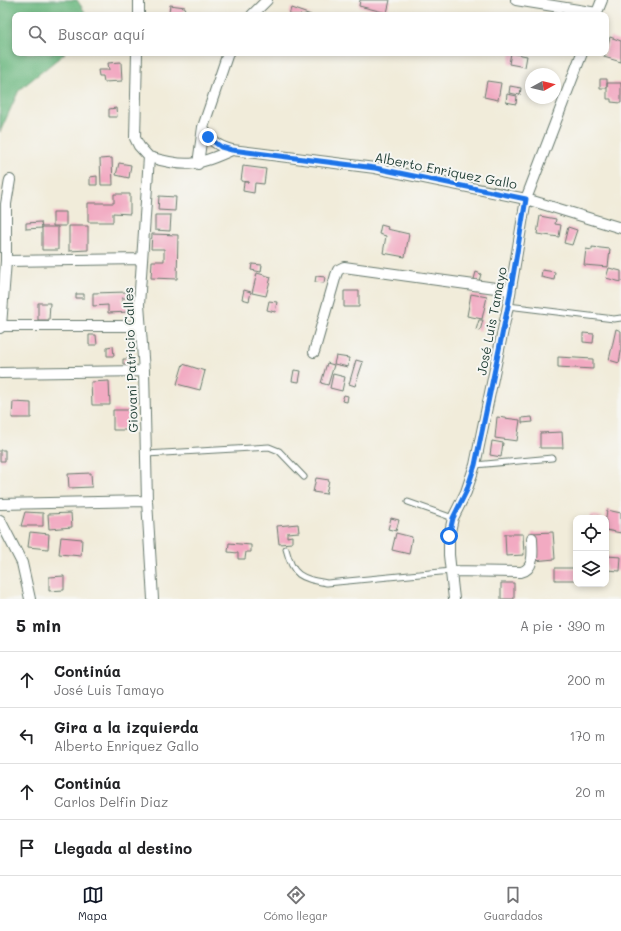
<!DOCTYPE html>
<html lang="es">
<head>
<meta charset="utf-8">
<style>
	:root { --surface:#fff; --page:#f2f2f2; --text:#202124; --muted:#757577; --line:#e0e0e0; --accent:#111827 }
	body { margin:0; font-family:Mali,sans-serif; background:var(--page); color:var(--text) }
	.controls { position:absolute; right:12px; bottom:12px; display:grid; overflow:hidden; border-radius:8px; box-shadow:0 2px 6px #0003 }
	.controls button { width:36px; height:36px; display:grid; place-items:center; padding:0; border:0; border-bottom:1px solid var(--line); background:var(--surface); color:var(--text); font:20px sans-serif }
	.compass { position:absolute; left:525px; top:68px; width:36px; height:36px; border-radius:50%; background:var(--surface); box-shadow:0 2px 6px #0003; rotate:82deg }
	.stop { position:absolute; width:12px; height:12px; margin:-9px; border:3px solid #1a73e8; border-radius:50%; background:#fff }
	.stop.end { background:#1a73e8; border-color:#fff; box-shadow:0 1px 4px #0008 }
	.list { margin:0; padding:0; list-style:none }
	h2 { display:flex; justify-content:space-between; align-items:center; height:52px; margin:0; padding:0 16px; font-size:17px }
	h2 small { font-size:13px; font-weight:400; color:var(--muted) }
	.list li { display:grid; grid-template-columns:26px 1fr auto; gap:12px; align-items:center; box-sizing:border-box; height:56px; padding:0 16px; border-top:1px solid var(--line) }
	.list b { display:block; font-size:15px; white-space:nowrap }
	.list p { margin:0; font-size:13px; white-space:nowrap; color:var(--muted) }
	.list em { font-size:13px; font-style:normal; color:var(--muted) }
	.icon { flex:none; width:22px; height:22px; fill:none; stroke:currentColor; stroke-width:2; stroke-linecap:round; stroke-linejoin:round }
	.map { position:relative; flex:none; width:621px; height:599px; overflow:hidden }
	.search { position:absolute; background:var(--surface); box-shadow:0 2px 6px #0003; left:12px; right:12px; top:12px; height:44px; display:flex; align-items:center; gap:10px; box-sizing:border-box; padding:0 14px; border-radius:8px; color:var(--muted); font-size:15px }
	.sheet { height:276px; background:var(--surface) }
	nav { display:flex; justify-content:space-around; align-items:center; box-sizing:border-box; height:56px; border-top:1px solid var(--line); background:var(--surface); font-size:11px; color:var(--muted) }
	nav a { display:grid; justify-items:center; gap:2px }
	nav .on { color:var(--accent) }
	.map>svg:first-child { display:block }
</style>
</head>
<body>
<div class="map">
<svg width="621" height="599" viewBox="0 0 621 599">
	<rect width="100%" height="100%" fill="#f6f6f2"/>
	<filter id="ink" filterUnits="userSpaceOnUse"><feTurbulence type="fractalNoise" baseFrequency=".025" numOctaves="2"/><feDisplacementMap in="SourceGraphic" scale="8" xChannelSelector="R" yChannelSelector="G"/><feConvolveMatrix kernelMatrix="1 2 1 2 8 2 1 2 1" color-interpolation-filters="sRGB"/></filter>
	<filter id="wash" filterUnits="userSpaceOnUse"><feTurbulence type="fractalNoise" baseFrequency=".012" numOctaves="4" result="noise"/><feDisplacementMap in="SourceGraphic" scale="16" xChannelSelector="R" yChannelSelector="G"/><feGaussianBlur stdDeviation="0.9" result="paint"/><feColorMatrix in="noise" values="0 0 0 0 0 0 0 0 0 0 0 0 0 0 0 0 0 1.4 0 .05"/><feComposite in="paint" operator="in"/></filter>
	<g filter="url(#wash)">
		<rect width="100%" height="100%" fill="#f1ecda"/>
		<path fill="#6bb77f" stroke="#457a5a" d="M0,0H77L87,15H15V53H65L19,90L0,132Z"/>
		<g id="blocks">
			<path fill="#f2aac2" d="M360,0H390L387,13L359,6Z
				M170,5L185,7L183,15L169,13Z
				M291,8L311,15H289Z
				M610,37L621,41V62L604,57Z
				M511,53L527,56L525,67L509,64Z
				M121,62L122,81L104,82L103,76H99L98,70H109L108,63Z
				M600,79H607V88H600Z
				M487,81L501,83L498,100L484,97Z
				M607,83H621V103L611,102V99H607Z
				M510,86L521,88L520,95L509,93Z
				M507,94L517,96L516,104L506,102Z
				M116,108L117,117H109V109Z
				M112,158L113,185H101L100,159Z
				M119,163L131,165L129,178L116,175Z
				M243,166L266,169L264,184L255,183L254,193L243,191L244,182H249L241,181Z
				M97,176V185H90V177Z
				M114,194H130V214L113,213V222H88V203H114Z
				M159,196L176,197L175,211L158,210Z
				M53,212H66V226H53Z
				M155,215H171L170,231L155,230Z
				M540,216L556,219L555,224L561,225L559,237L537,234Z
				M41,222L42,228L26,229V223Z
				M381,225L388,227L387,229L409,234L405,257L383,253L386,236L379,234Z
				M69,226H88V250L69,251Z
				M42,227H58V250H42Z
				M568,227L577,230L572,245L564,243Z
				M152,234L178,235L177,279L151,278L152,261H164V249H151Z
				M592,247L610,249L608,267L584,265L586,249L592,250Z
				M252,264L262,265L261,272L251,270Z
				M609,268L621,271V282L606,278Z
				M542,270L555,272L554,280L541,277Z
				M476,272L481,274L479,281L474,279Z
				M257,273L271,277L266,296L252,293Z
				M316,276L325,277L324,283L315,282Z
				M244,290L251,292L249,301L242,299Z
				M344,291H359V307H344Z
				M127,292V298H122V304H129V312L108,313V305L93,306V293Z
				M76,294H84V298H76Z
				M471,294L487,297L482,319L467,316Z
				M269,301L277,302L275,312L267,310Z
				M38,303H50L49,320H38Z
				M479,320H483L480,331L476,330Z
				M616,329L621,331V352L619,363L609,360Z
				M583,333L594,334L593,343L583,342Z
				M89,335H96L97,345H89Z
				M113,346L114,356H107V347Z
				M336,356L349,358L348,367L334,364Z
				M558,357L593,359V369L558,367Z
				M123,359H130V364H123Z
				M356,360L363,362L355,386L349,384Z
				M327,363L334,365L328,385L321,383Z
				M183,364L205,371L200,390L177,384Z
				M294,370L301,371L299,382L292,381Z
				M333,374L345,377L342,391L330,388Z
				M109,381L110,405H92L91,382Z
				M344,395L348,396L347,402L342,401Z
				M13,402L31,403V418H12Z
				M113,410H132V430H113Z
				M497,417L520,420L517,441L495,438Z
				M532,417L533,422L522,423V418Z
				M562,432L563,448H540V433Z
				M492,441L503,443L501,457L490,455Z
				M0,450H5V461H0Z
				M91,473L92,487L69,488L68,474Z
				M316,478L329,480L326,494L313,492Z
				M607,510L621,513V533L606,530V518Z
				M25,512L43,513V526H21Z
				M71,513L72,527L49,529L48,514Z
				M591,515L602,517V518H590Z
				M391,518L399,520L396,531L388,529Z
				M298,524L299,532L287,533V537L292,536V543L279,544L277,526Z
				M30,532L49,534L48,549L28,547Z
				M553,532L555,559L534,561L532,533Z
				M396,533L412,537L409,554L392,550Z
				M505,534H523L524,555L506,556Z
				M61,537L82,539L81,556L59,554Z
				M229,543L251,545V552H246L245,559H238V553L228,552Z
				M607,556L621,557L620,571L606,570Z
				M555,568H576V580H555Z
				M64,576V590L49,591V577Z
				M501,583H514V599H501Z"/>
		</g>
	</g>
	<g filter="url(#ink)">
		<use href="#blocks" fill-opacity="0" stroke="#687a6e" stroke-width="1"/>
		<g fill="none" stroke-linecap="round" stroke-linejoin="round">
			<g stroke="#687a6e" stroke-width="7">
				<path id="lane" d="M508,306L614,319L621,318
					M146,454L269,447L279,451L304,477
					M475,465L552,458
					M408,502L453,518
					M286,549C293,577 301,578 327,583L451,571"/>
			</g>
			<g stroke="#687a6e" stroke-width="12">
				<path id="street" d="M516,0L597,13
					M139,15V0
					M252,15L267,0
					M596,15L602,0
					M137,53L135,138L139,146L149,157L139,305L144,371L147,501L153,599
					M228,53L203,127C209,141 218,146 232,150
					M149,157C187,168 196,166 232,150L375,168L526,199L621,228
					M198,164L203,127
					M6,261L142,259
					M1,326H141
					M0,328L1,326L6,261V204L10,180
					M314,352L336,275L338,270L344,267L510,290
					M0,373L144,371
					M0,504L147,501
					M0,520L22,563L30,599
					M451,571L521,572C536,568 532,550 532,538
					M454,599L449,555V536L453,518L466,492L475,465L508,306L526,199L582,53"/>
			</g>
			<use href="#lane" stroke="#fff" stroke-width="5"/>
			<use href="#street" stroke="#fff" stroke-width="10"/>
		</g>
	</g>
	<g fill="none" stroke-linecap="round" stroke-linejoin="round" filter="url(#ink)">
		<path stroke="#1a73e8" stroke-width="5" d="M208,137L221,147L232,150L375,168L526,199L508,306L475,465L466,492L453,518L449,536"/>
	</g>
	<g text-anchor="middle" dominant-baseline="central" stroke-width="4" stroke-linejoin="round" paint-order="stroke">
		<g font-size="13" fill="#1f3d34" stroke="#f6f6f2">
			<text transform="translate(446 170) rotate(11)">Alberto Enriquez Gallo</text>
			<text transform="translate(491 321) rotate(-79)">José Luis Tamayo</text>
			<text transform="translate(130 360) rotate(-92)">Giovani Patricio Calles</text>
		</g>
	</g>
</svg>
<div class="controls">
<button><svg class="icon" aria-label="locate" viewBox="0 0 24 24"><circle cx="12" cy="12" r="6"/><path d="M12 2v4M12 18v4M2 12h4M18 12h4"/></svg></button>
<button><svg class="icon" aria-label="layers" viewBox="0 0 24 24"><path d="M12 4l9 5-9 5-9-5zM3 14l9 5 9-5"/></svg></button>
</div>
<svg class="compass" viewBox="-18 -18 36 36"><path d="M0-13l5 13h-10z" fill="#e53935"/><path d="M0 13l5-13h-10z" fill="#757577"/></svg>
<div class="stop" style="left:449px;top:536px"></div>
<div class="stop end" style="left:208px;top:137px"></div>
<div class="search"><svg class="icon" aria-label="search" viewBox="0 0 24 24"><circle cx="10" cy="10" r="6"/><path d="M15 15l6 6"/></svg>Buscar aquí</div>
</div>
<section class="sheet">
<h2>5 min<small>A pie · 390 m</small></h2>
<ul class="list">
<li><svg class="icon" aria-label="ahead" viewBox="0 0 24 24"><path d="M12 20V5M6 11l6-6 6 6"/></svg><div><b>Continúa</b><p>José Luis Tamayo</p></div><em>200 m</em></li>
<li><svg class="icon" aria-label="left" viewBox="0 0 24 24"><path d="M17 20v-9H6M10 6l-5 5 5 5"/></svg><div><b>Gira a la izquierda</b><p>Alberto Enriquez Gallo</p></div><em>170 m</em></li>
<li><svg class="icon" aria-label="ahead" viewBox="0 0 24 24"><path d="M12 20V5M6 11l6-6 6 6"/></svg><div><b>Continúa</b><p>Carlos Delfin Diaz</p></div><em>20 m</em></li>
<li><svg class="icon" aria-label="arrive" viewBox="0 0 24 24"><path d="M6 21V4h12l-3 4 3 4H6"/></svg><div><b>Llegada al destino</b></div></li>
</ul>
</section>
<nav>
<a class="on"><svg class="icon" aria-label="map" viewBox="0 0 24 24"><path d="M3 6l6-2 6 2 6-2v14l-6 2-6-2-6 2zM9 4v14M15 6v14"/></svg>Mapa</a>
<a><svg class="icon" aria-label="directions" viewBox="0 0 24 24"><path d="M12 3l9 9-9 9-9-9zM9 14v-3h6M13 9l2 2-2 2"/></svg>Cómo llegar</a>
<a><svg class="icon" aria-label="saved" viewBox="0 0 24 24"><path d="M7 4h10v16l-5-4-5 4z"/></svg>Guardados</a>
</nav>
</body>
</html>
